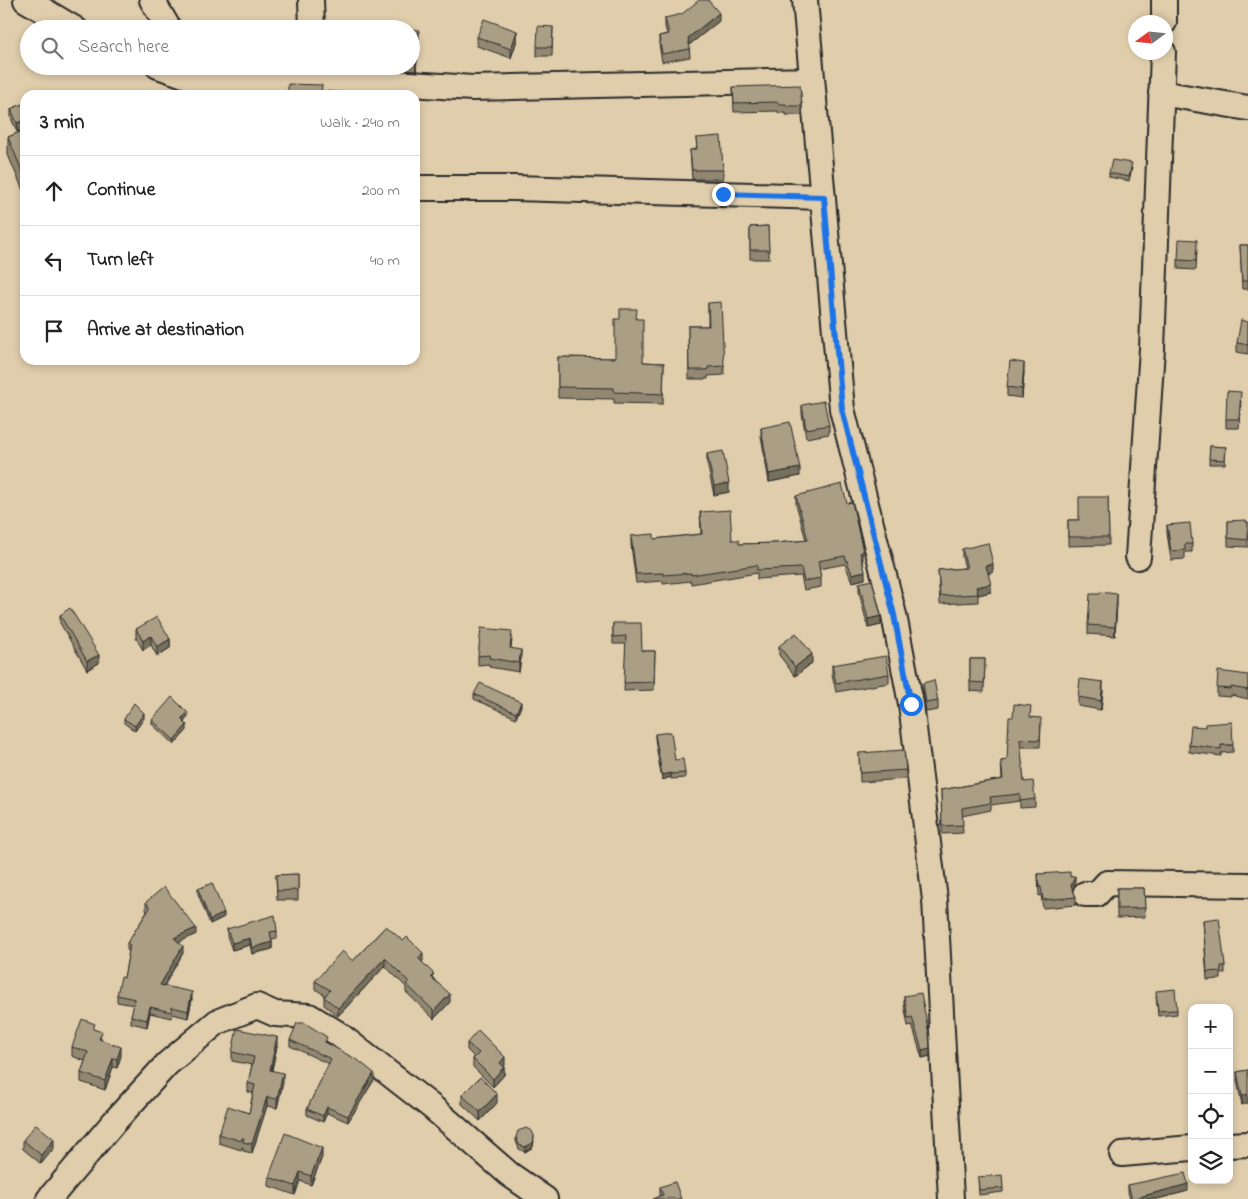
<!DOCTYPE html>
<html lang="en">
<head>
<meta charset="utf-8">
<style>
	:root { --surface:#fff; --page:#f2f2f2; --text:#222; --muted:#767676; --line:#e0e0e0 }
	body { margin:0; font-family:"Indie Flower",sans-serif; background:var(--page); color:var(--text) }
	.controls { position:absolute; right:15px; bottom:15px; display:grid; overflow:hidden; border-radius:10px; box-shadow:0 2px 8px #0003 }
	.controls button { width:45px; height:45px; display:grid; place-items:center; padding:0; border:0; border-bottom:1px solid var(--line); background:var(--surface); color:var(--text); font:25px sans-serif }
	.compass { position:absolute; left:1128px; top:15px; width:45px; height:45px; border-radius:50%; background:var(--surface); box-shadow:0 2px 8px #0003; rotate:255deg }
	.stop { position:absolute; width:15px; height:15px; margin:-11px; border:4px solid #1a73e8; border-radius:50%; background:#fff }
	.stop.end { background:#1a73e8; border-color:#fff; box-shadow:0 1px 5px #0008 }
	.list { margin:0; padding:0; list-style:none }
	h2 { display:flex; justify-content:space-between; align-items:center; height:65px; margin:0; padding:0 20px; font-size:21px }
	h2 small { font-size:16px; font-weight:400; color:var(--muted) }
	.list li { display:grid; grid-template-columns:32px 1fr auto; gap:15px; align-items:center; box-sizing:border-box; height:70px; padding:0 20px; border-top:1px solid var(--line) }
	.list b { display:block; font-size:19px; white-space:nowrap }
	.list em { font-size:16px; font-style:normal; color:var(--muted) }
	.icon { flex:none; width:28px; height:28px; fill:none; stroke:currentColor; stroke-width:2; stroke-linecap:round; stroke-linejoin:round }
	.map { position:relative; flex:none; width:1248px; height:1199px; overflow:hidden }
	.search { position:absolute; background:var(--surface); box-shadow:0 2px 8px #0003; left:20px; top:20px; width:400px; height:55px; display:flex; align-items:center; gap:12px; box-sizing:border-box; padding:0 18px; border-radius:28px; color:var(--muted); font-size:19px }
	.panel { position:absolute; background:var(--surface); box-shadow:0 2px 8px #0003; left:20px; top:90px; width:400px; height:275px; border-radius:15px }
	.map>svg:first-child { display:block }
</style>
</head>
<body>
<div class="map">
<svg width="1248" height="1199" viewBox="0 0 1248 1199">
	<rect width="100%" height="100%" fill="#dfcdab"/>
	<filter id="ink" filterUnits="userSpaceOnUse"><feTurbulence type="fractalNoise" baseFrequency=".02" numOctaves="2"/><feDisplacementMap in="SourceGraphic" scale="10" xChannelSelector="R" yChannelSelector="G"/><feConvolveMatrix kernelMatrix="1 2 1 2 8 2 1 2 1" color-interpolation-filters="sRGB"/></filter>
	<g filter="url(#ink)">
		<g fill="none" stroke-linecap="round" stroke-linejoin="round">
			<g stroke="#2b2b2b" stroke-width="28">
				<path id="minor" d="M26,0L75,29
					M152,0L169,29
					M311,0L312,29
					M805,0L842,409L894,615L911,704L935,900L951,1199
					M1164,22V0
					M158,66L207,83L209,86
					M196,66L207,83L315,78L473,88L812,80
					M1161,93L1248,108
					M415,188H514L823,197
					M1138,557L1152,349L1163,52
					M1085,894H1097L1107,883L1248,885
					M1229,1145L1248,1144
					M1122,1154L1192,1148
					M49,1199L114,1122L167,1064L217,1022L257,1006L275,1014L309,1016L337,1033L432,1107L509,1174L545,1199"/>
			</g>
			<use href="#minor" stroke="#dfcdab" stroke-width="24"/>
		</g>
		<path fill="#928872" stroke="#2b2b2b" d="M665,18L719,21L689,45L690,57L662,62L659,44V36L667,34L665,27Z
			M553,27L552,56H537V47Z
			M411,29L419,37L416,71L347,66H411Z
			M477,37L517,40L511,58L477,46Z
			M213,66H237V68L214,69Z
			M733,87L802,106V115H786V113H778V111L734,112Z
			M25,103L17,132L11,118V109Z
			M25,130V195L8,155V137Z
			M696,138L723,170V179H692L690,150L697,149Z
			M1132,168L1129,181L1109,177V173Z
			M768,226L769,259H750V227Z
			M1240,245H1248V289H1242Z
			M1197,249L1196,270L1178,269V260Z
			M708,303L724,366V375L708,376V379H689L688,326H708Z
			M636,319L643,362L664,363L663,404L614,403V399L558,398V357L615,358Z
			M1248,322V354L1237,352V343Z
			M1024,372L1022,398L1007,396V387Z
			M1241,401L1239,428H1226V419Z
			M802,405L829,425V434L806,438L802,414Z
			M761,428L800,476L769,482L761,436Z
			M1210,446L1226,447L1225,464H1209Z
			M707,454L729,492L714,495L707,463Z
			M796,496L863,561L865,579L852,582L845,564L819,569L821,578V587L804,590L801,576L757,579V573L691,584V581L663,584V581L636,583L631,545V536L654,539L701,534L700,512L732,540L739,544L777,543L806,540L796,504Z
			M1108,497L1109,545L1068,546V520H1079Z
			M1228,521L1248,522V547L1228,546Z
			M1167,525L1192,544V552H1185V559L1171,560L1167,533Z
			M962,549L993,572L988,574L991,592L978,595V602L940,604L938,570L965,568L962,557Z
			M859,583L881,625L868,628L859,592Z
			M1100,594L1117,603L1115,636L1088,634V625Z
			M60,615L99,663L87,670L60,623Z
			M613,623L642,651H655L654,690L624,691L626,644H613Z
			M136,629L170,639V648L157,656L151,645L143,650L136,638Z
			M512,640L511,648L521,658L519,672L489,667V664L478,665V656Z
			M779,646L812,663L795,676L779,655Z
			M970,659H985L984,692L970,691Z
			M832,665L889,674V683L836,692L832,674Z
			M1248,675V699L1231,695V697L1217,696V688Z
			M923,683L938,701V710L926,712L923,692Z
			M1103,691L1101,710L1078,706V697Z
			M474,694L521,706L516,718L474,699Z
			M188,717L184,722L187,730L174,745L152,724V720Z
			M1031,717L1041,725L1040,747H1020L1024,782L1035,799V807L1020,808V801L991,805V810L962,816L963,833L942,834L941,790L1002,779L1001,761L1007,760Z
			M144,718L135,731L124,723V719Z
			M655,734L685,773V778L671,779V777L662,780L655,739Z
			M1189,745H1233V752L1221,753V756L1189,752Z
			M859,753L906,770V779L860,782Z
			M298,874V900H277L276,875Z
			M1038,874L1070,877L1075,884L1073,890L1076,897V905L1043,908L1041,895L1039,896Z
			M1117,888H1144L1145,917L1117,918Z
			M198,889L224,917L210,924L198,894Z
			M146,902L196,934L179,942L183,953L164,986L192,999L188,1018L172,1014L171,1018L150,1013L147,1027L131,1023V1016L134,1005L117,1002V995L124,978L129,951L127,950V943L147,912L146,909Z
			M1203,920L1225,966V973H1221V979L1207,980Z
			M386,926L423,961L422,962L450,1002L434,1019L406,992V987L385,966L338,1016L324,1005V997L325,995L315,989V981L353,961Z
			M227,929L277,931V938L272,939V949L252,954L250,945L232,950L227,936Z
			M1156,995L1177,1010V1014L1158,1016Z
			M904,996L930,1056L922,1058L912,1025L908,1026L904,1004Z
			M95,1029L102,1040L121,1056L117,1068L113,1067L105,1090L81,1082V1073L85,1061L72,1056V1047Z
			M290,1040L327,1043L374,1080L348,1122L327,1113L323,1122L307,1115V1109L329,1064L290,1046Z
			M467,1043L505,1065L504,1067V1075L493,1087L473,1067V1059L474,1057L467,1050Z
			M277,1046L272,1070L283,1082L277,1108L267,1106L252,1153L243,1151V1147H242L241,1150L219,1143V1134L249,1113L253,1093L248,1092V1083L252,1065L232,1061V1052Z
			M1248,1070L1242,1105L1237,1081V1072Z
			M462,1095L497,1103L480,1121L462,1104Z
			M516,1137L534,1141L533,1147L525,1152L519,1149L516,1141Z
			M23,1140L54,1148L41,1164L23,1149Z
			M322,1157L311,1185L300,1181L295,1195L269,1186V1177Z
			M978,1177L1003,1188V1192L979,1195Z
			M1128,1185L1188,1191L1157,1199H1130L1128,1192Z
			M660,1187L681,1199L660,1196Z"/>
		<path fill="#776f5d" stroke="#2b2b2b" d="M719,13V21L688,46V38Z
			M419,30V37L416,71V63Z
			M517,31V40L511,58V49Z
			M25,120V129L17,132V123Z
			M1024,363V372L1022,398V389Z
			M800,468V476L769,482V474Z
			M729,483V492L714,495V486Z
			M863,552V561H860V553Z
			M993,564V572L986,574V566Z
			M865,571V579L852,582V574Z
			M991,584V592L978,595L976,587Z
			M1117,594V603L1115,636V627Z
			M881,616V625L868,628V619Z
			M151,636V645L143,650V641Z
			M170,639V648L157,656V647Z
			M521,650V658L519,672V663Z
			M812,654V663L795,676V667Z
			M99,655V663L87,670V661Z
			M1103,682V691L1101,710V701Z
			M521,702V706L516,718V713Z
			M144,713V718L135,731V726Z
			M188,713V717L181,724V719Z
			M187,725V730L174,745V740Z
			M671,773V777L662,780V775Z
			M1075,876V884L1071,894V886Z
			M224,913V917L210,924V920Z
			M196,928V934L174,945V938Z
			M250,938V945L232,950V943Z
			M272,942V949L252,954V948Z
			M183,946V953L160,992V985Z
			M423,953V961L418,966V958Z
			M385,958V966L338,1016V1008Z
			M192,992V999L188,1018V1011Z
			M450,994V1002L434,1019V1011Z
			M150,1007V1013L147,1027V1020Z
			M277,1037V1046L270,1079V1070Z
			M121,1047V1056L117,1068V1059Z
			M930,1048V1056L922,1058V1050Z
			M505,1057V1065L500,1071V1063Z
			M113,1058V1067L105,1090V1081Z
			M504,1067V1075L493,1087V1079Z
			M283,1073V1082L277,1108V1099Z
			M374,1073V1080L348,1122V1116Z
			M497,1094V1103L480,1121V1112Z
			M1248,1094V1103L1242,1105V1096Z
			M267,1097V1106L252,1153V1144Z
			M327,1107V1113L323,1122V1116Z
			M534,1136L533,1147L525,1152V1147Z
			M54,1139V1148L41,1164V1155Z
			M322,1148V1157L311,1185V1176Z
			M300,1172V1181L295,1195V1186Z
			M1188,1184V1191L1157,1199H1132Z"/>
		<path fill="#aa9e85" stroke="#2b2b2b" d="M699,0H708L719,13L688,38L690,49L662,54L659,36L669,34L665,18L682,14Z
			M484,19L517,31L511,49L477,37Z
			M538,26L553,27L552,47H537Z
			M411,29L419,30L416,63H411Z
			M288,84L322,85L321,95H288Z
			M800,85L802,106H786V104H778V102L734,103L733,87Z
			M25,103V120L17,123L11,109Z
			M25,130V178L8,137Z
			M721,136L723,170H692L690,150L697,149L696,138Z
			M1112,160L1132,163L1129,177L1109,173Z
			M768,226L769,250H750V227Z
			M1179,239L1197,240L1196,261L1178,260Z
			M1240,245H1248V281H1242Z
			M721,302L724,366L708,367V370H689L688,326H709L708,303Z
			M620,309H637L636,319H643V362L664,363L663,394L614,392V388L558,387V357L615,358V319H620Z
			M1241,320L1248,322V345L1237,343Z
			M1010,361L1024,363L1022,389L1007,387Z
			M1227,391L1241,392L1239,419H1226Z
			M824,401L829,425L806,429L802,405Z
			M790,422L800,468L769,474L761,428Z
			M1210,446L1226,447L1225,460L1209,459Z
			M723,451L729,483L714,486L707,454Z
			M842,484L847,503L852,502L863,552L860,553L865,571L852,574L845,556L818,561L821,578L804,581L801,568L757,570V565L691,575V573L663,575V573L636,574L631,536L654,534V539L702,534L700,512L730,510L732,540H739V544L777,543L808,540L796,496Z
			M1079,497H1108L1109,537H1068V520H1079Z
			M1246,520V522H1248V540L1228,538V521Z
			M1190,523L1192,544H1185V550L1171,551L1167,525Z
			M988,543L993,564L986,566L991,584L976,587L978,594L940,596L938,570L967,568L962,549Z
			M872,580L881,616L868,619L859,583Z
			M1100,592L1117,594L1115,627L1088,625L1090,594H1100Z
			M70,608L99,655L87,661L60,615Z
			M157,617L170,639L157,647L151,636L143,641L136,629Z
			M613,623H641L642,651H655L654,682L624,683L626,636L613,637Z
			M481,628L512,631L510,648L521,650L519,663L489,658L490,655L478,656Z
			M796,633L812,654L795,667L779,646Z
			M886,656L889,674L836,683L832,665Z
			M970,659H985L984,683L970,682Z
			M1218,671L1248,675V690L1231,687V689L1217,688Z
			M1080,679L1103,682L1101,701L1078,697Z
			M934,680L938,701L926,703L923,683Z
			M480,683L521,702L516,713L474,694Z
			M172,697L188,713L181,719L187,725L174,740L152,720Z
			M134,703L144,713L135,726L124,719Z
			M1014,704L1031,706L1030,717L1041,718L1040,740L1020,739L1024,782L1033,781L1035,799L1020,801V794L990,797L991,803L962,808L963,825L942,826L941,790L1003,779L1001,761L1007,760L1009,717H1013Z
			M1232,722L1233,745H1221V749L1189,745L1191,726L1205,727V724Z
			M671,732L675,760L683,759L685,773L671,774V773L662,775L655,734Z
			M904,750L906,770L860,773L859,753Z
			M1070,872V877L1075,876L1071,886L1076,897L1043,900L1041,887H1039L1038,874Z
			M298,874V890L277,891L276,875Z
			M212,883L224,913L210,920L198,889Z
			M164,887L196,928L174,938L183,946L160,985L192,992L188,1011L172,1007L171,1012L150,1007L147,1020L131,1016L135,999L117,995L121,977L124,978L130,945L127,943L150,908L146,902Z
			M1117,888H1144L1145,908L1117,909Z
			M275,915L277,931L270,932L272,942L252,948L250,938L232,943L227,929Z
			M1219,918L1225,966H1221V971L1207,972L1203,920Z
			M386,926L403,941L407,937L423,953L418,958L434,974L431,977L450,994L434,1011L406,984L409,982L385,958L338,1008L324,997L330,990L315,981L342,951L353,961Z
			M1175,989L1177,1010L1158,1011L1156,991Z
			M921,993L929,1034L930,1048L922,1050L912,1017L908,1018L904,996Z
			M82,1019L95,1024L93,1029L102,1032L99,1039L121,1047L117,1059L113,1058L105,1081L81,1073L88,1052L72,1047Z
			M297,1023H305L327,1037L325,1042L359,1061L374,1073L348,1116L327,1107L323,1116L307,1109L331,1059L290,1040Z
			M237,1029L277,1037L270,1070L283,1073L277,1099L267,1097L252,1144L243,1142L244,1138H242L241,1141L219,1134L228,1106L249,1113L255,1085L248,1083L254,1057L232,1052Z
			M478,1030L505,1057L500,1063L504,1067L493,1079L473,1059L479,1053L467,1043Z
			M1248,1070V1094L1242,1096L1237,1072Z
			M480,1077L497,1094L480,1112L462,1095Z
			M36,1124L54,1139L41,1155L23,1140Z
			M526,1128L532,1131L534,1136L533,1143L525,1147L519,1145L516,1137L518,1131Z
			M285,1133L322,1148L311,1176L300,1172L295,1186L269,1177Z
			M1185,1173L1188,1184L1132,1199L1128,1185Z
			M1002,1175L1003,1188L979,1190L978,1177Z
			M675,1182L681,1199H653L663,1195L660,1187Z"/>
	</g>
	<g fill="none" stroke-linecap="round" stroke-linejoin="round" filter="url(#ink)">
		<path stroke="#1a73e8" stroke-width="6" d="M723,194L824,197L842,409L894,615L911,704"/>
	</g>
</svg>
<div class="controls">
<button>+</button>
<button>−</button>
<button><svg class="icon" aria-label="locate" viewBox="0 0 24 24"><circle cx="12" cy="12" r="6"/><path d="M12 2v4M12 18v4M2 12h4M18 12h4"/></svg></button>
<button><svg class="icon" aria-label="layers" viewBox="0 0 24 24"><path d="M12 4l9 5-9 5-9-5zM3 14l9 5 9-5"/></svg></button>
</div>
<svg class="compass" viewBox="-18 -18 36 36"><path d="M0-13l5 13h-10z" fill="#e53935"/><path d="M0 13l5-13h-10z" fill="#767676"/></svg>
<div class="stop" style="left:911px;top:704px"></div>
<div class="stop end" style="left:723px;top:194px"></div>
<div class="search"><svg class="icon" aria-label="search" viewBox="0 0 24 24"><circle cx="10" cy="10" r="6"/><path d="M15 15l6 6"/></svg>Search here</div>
<section class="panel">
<h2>3 min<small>Walk · 240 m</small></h2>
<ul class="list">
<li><svg class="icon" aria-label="ahead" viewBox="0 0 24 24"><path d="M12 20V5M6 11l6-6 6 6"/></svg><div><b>Continue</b></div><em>200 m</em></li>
<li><svg class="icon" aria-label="left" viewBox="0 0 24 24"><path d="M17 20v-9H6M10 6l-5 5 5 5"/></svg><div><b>Turn left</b></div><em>40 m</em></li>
<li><svg class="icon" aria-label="arrive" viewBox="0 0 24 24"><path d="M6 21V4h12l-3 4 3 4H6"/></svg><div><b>Arrive at destination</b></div></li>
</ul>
</section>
</div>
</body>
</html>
